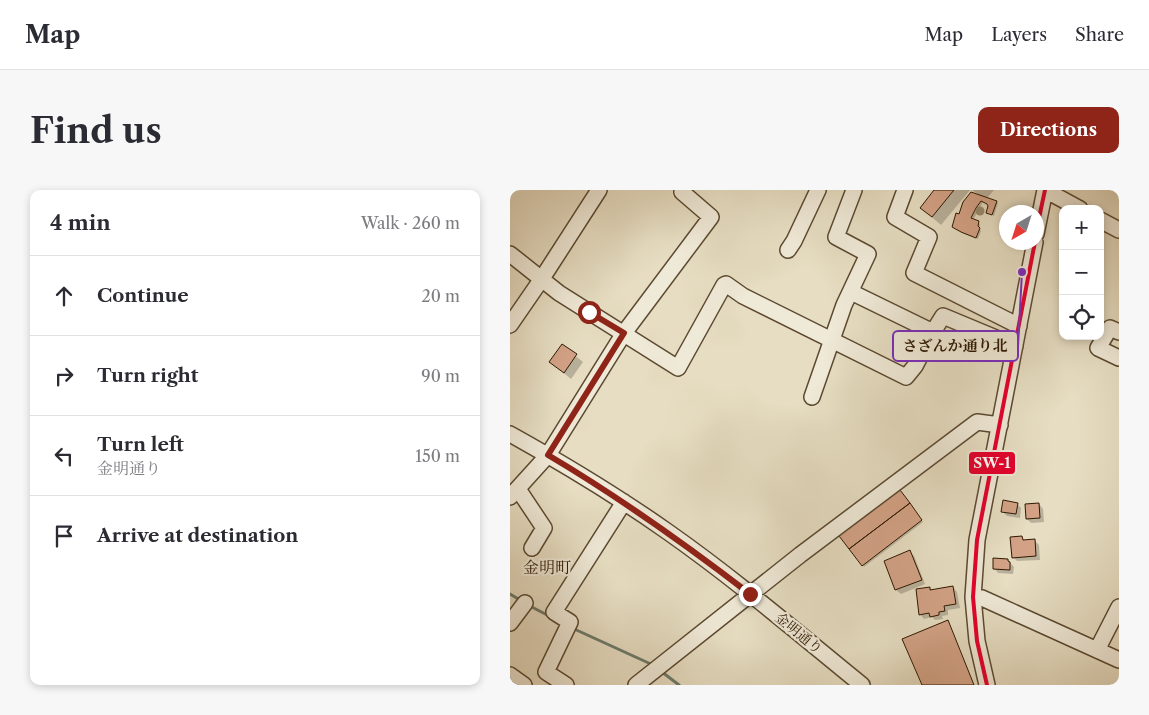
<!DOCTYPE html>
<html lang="en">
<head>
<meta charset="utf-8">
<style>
	:root { --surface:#fff; --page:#f7f7f7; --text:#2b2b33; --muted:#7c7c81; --line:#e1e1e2; --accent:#8f2418 }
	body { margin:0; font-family:"Libre Caslon Text","Noto Serif JP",serif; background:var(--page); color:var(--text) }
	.controls { position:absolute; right:15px; top:15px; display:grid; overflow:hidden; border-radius:10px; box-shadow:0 2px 8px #0003 }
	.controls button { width:45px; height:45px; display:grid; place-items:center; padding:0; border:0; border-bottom:1px solid var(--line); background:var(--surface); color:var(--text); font:25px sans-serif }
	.compass { position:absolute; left:489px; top:15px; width:45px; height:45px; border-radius:50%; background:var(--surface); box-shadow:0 2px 8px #0003; rotate:219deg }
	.stop { position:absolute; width:15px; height:15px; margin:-11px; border:4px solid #8f2418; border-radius:50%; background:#fff }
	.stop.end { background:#8f2418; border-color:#fff; box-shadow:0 1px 5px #0008 }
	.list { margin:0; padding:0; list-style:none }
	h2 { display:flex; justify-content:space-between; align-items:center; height:65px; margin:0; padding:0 20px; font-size:21px }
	h2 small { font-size:16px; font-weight:400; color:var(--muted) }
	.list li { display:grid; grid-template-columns:32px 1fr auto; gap:15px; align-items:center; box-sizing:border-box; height:80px; padding:0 20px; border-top:1px solid var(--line) }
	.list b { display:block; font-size:19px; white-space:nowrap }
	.list p { margin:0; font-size:16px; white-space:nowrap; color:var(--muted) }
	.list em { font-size:16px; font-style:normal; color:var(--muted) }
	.icon { flex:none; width:28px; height:28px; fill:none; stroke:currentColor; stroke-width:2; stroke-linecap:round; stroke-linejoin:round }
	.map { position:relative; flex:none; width:609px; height:495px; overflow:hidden; border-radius:10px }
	header { display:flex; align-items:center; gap:30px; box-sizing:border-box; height:70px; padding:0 25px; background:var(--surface); border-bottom:1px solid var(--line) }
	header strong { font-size:24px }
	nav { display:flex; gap:28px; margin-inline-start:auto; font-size:18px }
	.intro { display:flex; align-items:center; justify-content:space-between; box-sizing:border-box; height:120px; padding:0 30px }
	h1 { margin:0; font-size:35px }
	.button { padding:12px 22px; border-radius:10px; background:var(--accent); color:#fff; font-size:18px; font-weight:700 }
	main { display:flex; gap:30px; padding:0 30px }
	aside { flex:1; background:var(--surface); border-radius:10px; box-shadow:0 2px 8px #0003 }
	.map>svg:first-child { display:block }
</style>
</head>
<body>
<header>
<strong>Map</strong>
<nav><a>Map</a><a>Layers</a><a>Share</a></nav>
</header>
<div class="intro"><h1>Find us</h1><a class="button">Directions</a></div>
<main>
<aside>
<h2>4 min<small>Walk · 260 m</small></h2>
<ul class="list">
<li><svg class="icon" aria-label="ahead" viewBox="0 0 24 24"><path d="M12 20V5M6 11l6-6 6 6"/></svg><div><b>Continue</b></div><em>20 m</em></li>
<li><svg class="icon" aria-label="right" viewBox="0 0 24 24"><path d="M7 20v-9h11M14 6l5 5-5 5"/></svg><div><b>Turn right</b></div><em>90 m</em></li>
<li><svg class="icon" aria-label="left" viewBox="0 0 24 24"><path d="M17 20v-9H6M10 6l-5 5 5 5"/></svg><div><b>Turn left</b><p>金明通り</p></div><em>150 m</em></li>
<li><svg class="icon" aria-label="arrive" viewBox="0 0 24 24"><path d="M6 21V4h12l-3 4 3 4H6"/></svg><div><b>Arrive at destination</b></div></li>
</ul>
</aside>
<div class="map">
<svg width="609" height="495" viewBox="0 0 609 495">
	<rect width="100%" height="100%" fill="#e6ddc2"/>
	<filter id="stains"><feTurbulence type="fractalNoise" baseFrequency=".004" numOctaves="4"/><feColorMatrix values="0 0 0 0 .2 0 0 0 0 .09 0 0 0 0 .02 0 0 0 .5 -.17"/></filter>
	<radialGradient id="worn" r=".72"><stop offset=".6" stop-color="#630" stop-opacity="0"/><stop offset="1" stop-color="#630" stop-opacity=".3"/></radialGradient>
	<path fill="#0003" d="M426,0H460L431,35L411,18Z
		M462,0H484L477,8L488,13L484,26L478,23V14L473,12L463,30L470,34L469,39L471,41L468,49L454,44L446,39L469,5Z
		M52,155L73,172L61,189L40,172Z
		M388,300L413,332L354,377L353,375Z
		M507,314L511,318L510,328L497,326L492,321Z
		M529,314L533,319L534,332L521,333L517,329Z
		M512,348L515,351H525L529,355L530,370L507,371L503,367Z
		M400,362L404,366L415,394L391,404L386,400L375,371Z
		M498,370L504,377L503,384L488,383L484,378Z
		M443,397L447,402L450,418L438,420V425L432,426L433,429L425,430L422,427L414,429L410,424L419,398L422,401Z"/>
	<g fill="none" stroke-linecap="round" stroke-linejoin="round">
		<path stroke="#6c7a6a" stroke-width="3" d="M0,404L10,410
			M18,415L41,427
			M62,438L143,475
			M152,482L169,495"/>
	</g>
	<path fill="#d3a286" stroke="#2d1800" d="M424,0H444L422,27L410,18Z
		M461,2L487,11L482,25L476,23L478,16L477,14L471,11L466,18L461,28L469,31L468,36L470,38L466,48L451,42L442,37L446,23L449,24L453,12Z
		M52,154L67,164L54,183L39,172Z
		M387,296L400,313L339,359L326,342Z
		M493,310L508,313L506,324L491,322Z
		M400,313L412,330L352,376L339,359Z
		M529,313L530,328L516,329L515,314Z
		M512,346L513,350L525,349L526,366L502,368L500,347Z
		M400,360L412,390L385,400L374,371Z
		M483,368L498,369V371L500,372V380L483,379Z
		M443,396L446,414L434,416L435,421L429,422V425L420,427L419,423L409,425L406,399L420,397V400Z
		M438,430L464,495H412L392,449Z"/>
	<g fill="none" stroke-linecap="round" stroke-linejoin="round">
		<g stroke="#5b4930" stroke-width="18">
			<path id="minor" d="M395,0L385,27L419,47L404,83L509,136
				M535,0L570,19
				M590,30L609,40
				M526,44L535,0
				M278,60L284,51L308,0
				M0,64L49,103L168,178L214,95L216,94L233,106L396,187L405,176L423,142L341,102
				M0,135L31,90L89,0
				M423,142L433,126L505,156
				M609,142L600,138L588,158L609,168
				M302,207L334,115L358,64L326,47L344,0
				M0,244C54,274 107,306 158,342C225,389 288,443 352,495
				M8,299L34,338L22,358
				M0,307L38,265L114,143L201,27L172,2L173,0
				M463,407L472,408L609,470
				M0,433L15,413
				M587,460L609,417
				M0,485L14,495
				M56,495L36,482L60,432L44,422L114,312
				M126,495L290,365L467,232L490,235
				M477,495L467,451L463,407L467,350L525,52"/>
		</g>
		<use href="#minor" stroke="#efe9d7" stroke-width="15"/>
		<g stroke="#efe9d7" stroke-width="8">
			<path id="bus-1" d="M526,42L535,0
				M477,495L467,451L463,407L467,350L525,52"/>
		</g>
		<use href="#bus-1" stroke="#e4002b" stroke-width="4"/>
	</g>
	<circle fill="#988c6f" cx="470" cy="21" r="4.5"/>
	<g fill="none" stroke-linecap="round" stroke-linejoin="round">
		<path stroke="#8f2418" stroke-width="6" d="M79,122L114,143L38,265C109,307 175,354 240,404"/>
	</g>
	<g text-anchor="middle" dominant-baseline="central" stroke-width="4.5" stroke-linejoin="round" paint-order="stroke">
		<g font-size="14" fill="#2d1800" stroke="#efe9d7">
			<text transform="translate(289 443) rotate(39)">金明通り</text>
		</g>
		<g font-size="16" fill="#2d1800" stroke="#efe9d7">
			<text x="37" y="377">金明町</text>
		</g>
	</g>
	<path fill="none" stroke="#7b2cbf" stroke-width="2" d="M512 82L508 156"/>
	<circle fill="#7b2cbf" stroke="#efe9d7" stroke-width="2" cx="512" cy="82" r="5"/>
	<rect fill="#efe9d7" stroke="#7b2cbf" stroke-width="2" x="383" y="141" width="125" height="30" rx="5"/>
	<g font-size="15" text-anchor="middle" font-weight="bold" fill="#2d1800">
		<text x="445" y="161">さざんか通り北</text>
	</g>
	<rect stroke="#efe9d7" stroke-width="2" x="458" y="261" width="48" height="24" rx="5" fill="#e4002b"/>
	<g font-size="14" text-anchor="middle" font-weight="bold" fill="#fff">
		<text x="482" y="278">SW-1</text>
	</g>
	<rect width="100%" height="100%" filter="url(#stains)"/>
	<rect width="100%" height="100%" fill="url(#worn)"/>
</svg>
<div class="controls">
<button>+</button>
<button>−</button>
<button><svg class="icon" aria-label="locate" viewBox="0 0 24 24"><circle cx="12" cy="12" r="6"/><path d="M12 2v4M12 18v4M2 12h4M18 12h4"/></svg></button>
</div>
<svg class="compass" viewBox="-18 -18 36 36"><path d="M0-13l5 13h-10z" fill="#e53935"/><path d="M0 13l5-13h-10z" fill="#7c7c81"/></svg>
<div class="stop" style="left:79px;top:122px"></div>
<div class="stop end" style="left:240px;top:404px"></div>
</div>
</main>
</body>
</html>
